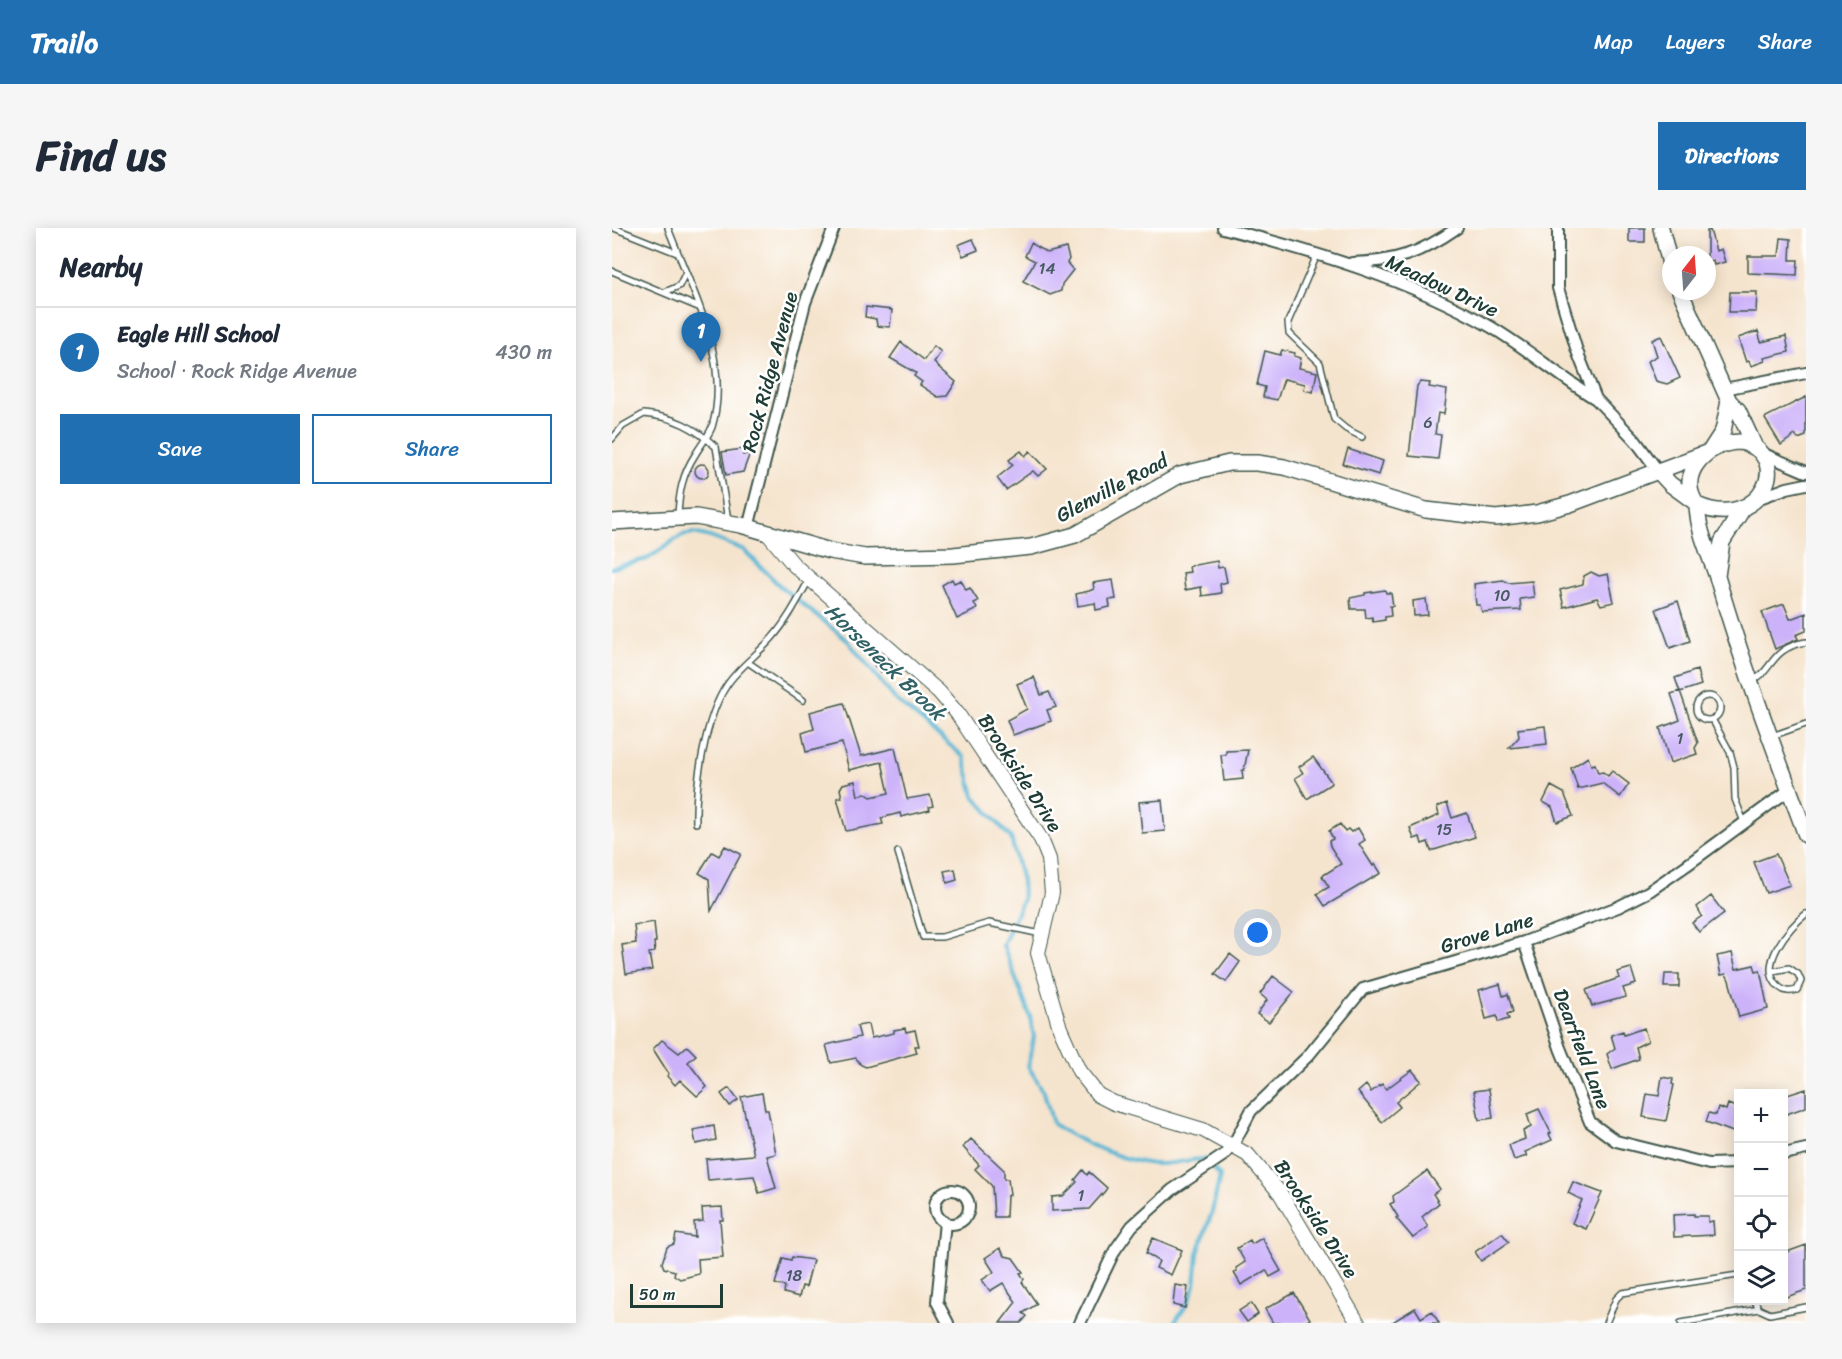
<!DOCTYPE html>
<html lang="en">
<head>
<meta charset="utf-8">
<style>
	:root { --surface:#fff; --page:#f6f6f7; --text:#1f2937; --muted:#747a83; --line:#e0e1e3; --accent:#1f6fb2 }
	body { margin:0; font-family:Sriracha,sans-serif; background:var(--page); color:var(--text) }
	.controls { position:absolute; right:18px; bottom:18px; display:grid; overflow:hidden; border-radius:0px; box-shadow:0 3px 15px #0003 }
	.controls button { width:54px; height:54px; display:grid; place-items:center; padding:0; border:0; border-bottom:2px solid var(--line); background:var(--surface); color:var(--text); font:30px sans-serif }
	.compass { position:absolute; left:1050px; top:18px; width:54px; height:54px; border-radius:50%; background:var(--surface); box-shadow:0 3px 15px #0003; rotate:17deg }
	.scale { position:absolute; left:18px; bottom:15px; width:93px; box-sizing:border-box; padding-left:6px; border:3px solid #1f3d34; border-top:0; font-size:16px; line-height:21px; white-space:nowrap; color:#1f3d34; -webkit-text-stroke:4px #fff; paint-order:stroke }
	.you { position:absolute; left:646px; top:705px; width:21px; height:21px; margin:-15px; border:4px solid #fff; border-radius:50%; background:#1a73e8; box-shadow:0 0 0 9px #1a73e833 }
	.badge { display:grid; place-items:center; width:39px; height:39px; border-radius:50%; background:var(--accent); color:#fff; font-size:20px; font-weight:700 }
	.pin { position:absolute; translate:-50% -50px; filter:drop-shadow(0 2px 3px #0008) }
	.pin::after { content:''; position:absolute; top:32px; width:21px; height:18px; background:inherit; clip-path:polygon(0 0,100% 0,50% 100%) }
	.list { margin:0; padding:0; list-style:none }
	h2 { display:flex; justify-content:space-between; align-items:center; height:78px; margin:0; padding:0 24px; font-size:26px }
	h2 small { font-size:20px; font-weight:400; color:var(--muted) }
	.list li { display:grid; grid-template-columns:39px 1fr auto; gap:18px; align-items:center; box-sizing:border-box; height:90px; padding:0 24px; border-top:2px solid var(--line) }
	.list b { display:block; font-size:22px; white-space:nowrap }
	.list p { margin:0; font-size:20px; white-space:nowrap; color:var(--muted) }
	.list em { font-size:20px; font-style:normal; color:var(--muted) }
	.actions { display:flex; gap:12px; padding:18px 24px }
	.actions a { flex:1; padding:14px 0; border:2px solid var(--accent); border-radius:0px; text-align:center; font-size:21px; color:var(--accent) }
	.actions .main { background:var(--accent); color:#fff }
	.icon { flex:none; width:33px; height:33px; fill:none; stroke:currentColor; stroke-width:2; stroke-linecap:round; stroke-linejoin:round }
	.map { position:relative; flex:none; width:1194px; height:1095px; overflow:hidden; border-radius:0px }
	header { display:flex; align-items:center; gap:36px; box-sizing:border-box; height:84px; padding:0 30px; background:var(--accent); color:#fff }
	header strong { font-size:28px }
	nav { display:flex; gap:33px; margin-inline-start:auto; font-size:21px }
	.intro { display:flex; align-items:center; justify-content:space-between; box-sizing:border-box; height:144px; padding:0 36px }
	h1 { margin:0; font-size:42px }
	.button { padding:15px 27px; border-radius:0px; background:var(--accent); color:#fff; font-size:21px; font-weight:700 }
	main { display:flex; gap:36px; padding:0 36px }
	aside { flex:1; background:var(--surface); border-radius:0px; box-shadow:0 3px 15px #0003 }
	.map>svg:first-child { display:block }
</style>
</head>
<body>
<header>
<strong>Trailo</strong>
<nav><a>Map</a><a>Layers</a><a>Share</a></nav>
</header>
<div class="intro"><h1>Find us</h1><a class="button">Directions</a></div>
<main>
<aside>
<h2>Nearby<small></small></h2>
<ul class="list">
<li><span class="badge">1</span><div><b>Eagle Hill School</b><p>School · Rock Ridge Avenue</p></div><em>430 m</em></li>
</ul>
<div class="actions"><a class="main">Save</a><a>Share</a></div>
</aside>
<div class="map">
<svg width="1194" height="1095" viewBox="0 0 1194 1095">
	<rect width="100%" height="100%" fill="#fff"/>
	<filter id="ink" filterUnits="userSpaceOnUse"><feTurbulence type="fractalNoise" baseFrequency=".0167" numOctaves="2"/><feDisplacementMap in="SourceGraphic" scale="12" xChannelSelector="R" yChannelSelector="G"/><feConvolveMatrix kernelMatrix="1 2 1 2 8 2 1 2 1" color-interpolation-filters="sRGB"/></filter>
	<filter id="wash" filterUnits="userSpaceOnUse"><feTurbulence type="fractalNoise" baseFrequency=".008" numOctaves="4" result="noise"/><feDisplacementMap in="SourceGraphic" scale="24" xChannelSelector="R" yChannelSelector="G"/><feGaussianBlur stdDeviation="1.35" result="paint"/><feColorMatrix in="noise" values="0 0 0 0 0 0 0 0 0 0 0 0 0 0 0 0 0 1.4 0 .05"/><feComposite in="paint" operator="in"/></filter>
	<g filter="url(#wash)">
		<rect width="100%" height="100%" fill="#f5e4cd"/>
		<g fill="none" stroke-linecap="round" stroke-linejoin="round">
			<path stroke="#56b6d4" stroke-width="4" d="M0,340L35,331L70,307L82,305L98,309L132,322L168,358L236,413L283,471L352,529L362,568L399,610L410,653L411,671L391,717L418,788L422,809L416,838L432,864L441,896C466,913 520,938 551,936C565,935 579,931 593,931L608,948L600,984L586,1025L583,1057L576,1075L562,1095"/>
		</g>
		<g id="blocks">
			<path fill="#ccb2f9" d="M1017,0H1033V14H1017Z
				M1098,2L1104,23L1109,21L1113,34L1102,37L1101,32L1095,34V3Z
				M1169,10L1179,11L1178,32H1186L1185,47L1136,45V28H1167Z
				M361,11L366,22L351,28L346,17Z
				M419,15L435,25L454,20L457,31L455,35L461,42L450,56L449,63L438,67L411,53L423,33L413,28Z
				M1118,64H1145L1144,84H1117Z
				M254,79L280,82L278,99L265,98L264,91L253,89Z
				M1146,103L1149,114L1174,108L1177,124L1152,130L1153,133L1139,138L1137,133L1134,134L1126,110Z
				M1049,108L1068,150L1055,156L1044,153L1036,133L1045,128L1040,112Z
				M289,114L312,132L322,118L329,124L322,134L324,137L344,154L335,168L326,169L308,157L310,154L302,148L304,145L278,130Z
				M670,122L683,125L682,128L689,130L687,140L705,144L701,164L692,162L693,156L672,151L665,172L651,169L653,159L645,157L653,123L668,127Z
				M808,154L818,155L817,159L835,162L832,186L826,185L823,206L829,207L826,231L797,228L805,158Z
				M1194,169V208L1186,211L1183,207L1169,217L1153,191L1154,189Z
				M130,221L131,227L138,225L131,244L114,247L110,224Z
				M736,221L771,233L767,247L731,236Z
				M409,223L413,228L418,223L435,241L426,248L421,243L394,262L385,250L401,237L397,232Z
				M83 243a7 7 0 1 1 14 0a7 7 0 1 1-14 0Z
				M605,333L606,340L612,339L615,354L608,356L609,365L590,368L589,359L573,362L571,345L578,344L577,338Z
				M979,344L987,348L996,346L1002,374L989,377L985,370L952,379L948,362L971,356L972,348Z
				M340,351L342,355L349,352L354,362L358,360L366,373L362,375L365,381L345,391L330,357Z
				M501,352L504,371L497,372L498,379L484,382L483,375L466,378L464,366L477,363L482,361L481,355Z
				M891,352L896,355L920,353L922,369L908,371L909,382L870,384L868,377H864L862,356Z
				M773,362L774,365H779L781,378H778L779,388L773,389V392L761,394L760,389L754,390L753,381H739L738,370L753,367V365Z
				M814,371L816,387L802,388L801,373Z
				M1066,373L1078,413L1058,420L1044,381Z
				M1172,376L1178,391L1194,385V403L1184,407L1186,411L1163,421L1150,384Z
				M270,427L279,434L269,444L262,437Z
				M1085,442L1089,457L1068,464L1063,450Z
				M422,449L429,467L437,464L444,479L435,482L439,493L401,507L395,492L415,481L405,456Z
				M1068,463L1086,515L1083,520L1085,526L1058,535L1048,500L1068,492L1059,466Z
				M232,475L249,528L283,520L295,571L318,567L321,578L317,579L318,582L289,589L288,585L269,590L271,596L234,603L225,570H230L228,561L231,556L243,553L246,568L253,565L259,569L277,565L270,534L237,542L230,515L194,524L190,505L202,501L198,484Z
				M933,498L935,516L897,520L907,509L906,501Z
				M636,522L632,542H630L631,551L612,553L609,527H614V523Z
				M701,529L720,555L695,571L683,550L691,545L687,539Z
				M976,529L979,537L983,536L986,545L991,544L996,548L1000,543L1017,556L1008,569L990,555L966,561L959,540Z
				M939,558L952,565L961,588L945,594L940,579L931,574Z
				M550,572L553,603L530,605L527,574Z
				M835,575L840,590L855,585L863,609L819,623L816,614L810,616L808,609L802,611L798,600L827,587L825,579Z
				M728,596L733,603L736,601L739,604L746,600L753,612L747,616L761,638L763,636L769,645L713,678L705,666L717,659L710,648L729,636L718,618L717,613L721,611L717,603Z
				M113,618L129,626L99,683L97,651L87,645L100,624L107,628Z
				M1164,626L1178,657L1154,665L1142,634Z
				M343,641L345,652L335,655L332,643Z
				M1099,668L1112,685L1087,704L1080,695L1090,688L1085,679Z
				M42,694L44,714H42L43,724L37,725L40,742L14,746L10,717L24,715L22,697Z
				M1120,725L1124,741L1142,737L1144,743L1148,742L1156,781L1127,789L1117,752L1114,746L1109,747L1105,728Z
				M618,726L628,734L614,754L603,746Z
				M1019,740L1024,756L1011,760L1014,769L980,778L974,762L1007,750L1005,744Z
				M1053,746H1067V759H1052Z
				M661,748L682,764L657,794L645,786L655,772L648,766Z
				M888,756L891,768L896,766L901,784L895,786L897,791L886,794L885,788L874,791L867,762Z
				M256,796L259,810L282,805V802L293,800L294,804L303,802L307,818H303L305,825L254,839L249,837L244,830L219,835L214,817L248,809L245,798Z
				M1032,800L1036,813L1024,819L1027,831L1000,841L995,826L1003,820L999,807L1011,803L1012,807Z
				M50,812L67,825L75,818L84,827L76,834L95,859L85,868L68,852L63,857L55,848L57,846L41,821Z
				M800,842L809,853L784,874L788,879L770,894L746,864L754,857L759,864L770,856L774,861Z
				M1050,849L1061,851L1060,856L1062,857L1054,893L1031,889L1035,866L1047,868Z
				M117,860L126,872L118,878L109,866Z
				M877,861L881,890L867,892L862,863Z
				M1194,861V879L1172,887V868Z
				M150,865L153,882H156L164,926L155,928L164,960L147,965L142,948L96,952L94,931L142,927L129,869Z
				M1116,876L1126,880V890L1121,904L1094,894L1097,885L1104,887L1106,879L1114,882Z
				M927,881L939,905L937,906L940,912L913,924L915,928L902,932L897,917L913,911L911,903L919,899L915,886Z
				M102,898L104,912L84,916L81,902Z
				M359,911L392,942V951H396L398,967L395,968L394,989H382L380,958L363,941L367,937L351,919Z
				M471,942L475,947L477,944L495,960L493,963L477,981L440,983V969L451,968L465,954L463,952Z
				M815,943L828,961L821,966L827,975L810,989L816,999L801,1010L784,990L786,989L778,976L782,974L781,968Z
				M961,954L990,965L974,1001L960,995L970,972L956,965Z
				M110,979L111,992H108L111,1029L86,1031L87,1046L68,1051L62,1047L63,1043L52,1040L50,1035L55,1019L62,1016L64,1006L83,1009L82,994L91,993L90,980Z
				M1082,986V988H1096V994L1101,993L1102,1007L1062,1009L1061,987Z
				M890,1005L897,1014L869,1033L863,1024Z
				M541,1010L570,1022L559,1047L544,1040L547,1033L534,1025Z
				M650,1010L669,1043L658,1049L654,1042L629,1057L622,1045L625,1043L624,1040L633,1034L625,1020L638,1012L640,1016Z
				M1194,1017V1062L1172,1070V1025Z
				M388,1020L393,1028L401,1030L411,1044L408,1045L412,1051L410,1054L425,1076L411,1085L415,1088L409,1095H388L404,1074L391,1055L378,1063L370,1052L382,1044L373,1030Z
				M180,1029L201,1032L194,1059L190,1058L187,1069L172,1065L173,1058L163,1056L171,1030L179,1032Z
				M563,1057L576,1059L573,1080L561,1077Z
				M682,1065L698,1091L692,1095H661L653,1081Z
				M639,1075L646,1086L635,1094L627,1083Z
				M803,1080L809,1090L820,1083L827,1095H779Z"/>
		</g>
	</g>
	<g filter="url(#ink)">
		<use href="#blocks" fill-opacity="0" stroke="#3f564b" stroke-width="1.5"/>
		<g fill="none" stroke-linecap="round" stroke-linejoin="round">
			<g stroke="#3f564b" stroke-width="8">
				<path id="service" d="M2,0L65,25
					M56,0C79,61 120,133 100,199C96,209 88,218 83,227C70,247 67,265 66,288
					M705,27L676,94L677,105L708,135L722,191L734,201L750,209
					M0,43L86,79
					M53,64L67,58L73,46
					M0,211L11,198L32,186C62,189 82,199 104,219L116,292
					M137,435L191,472
					M1139,453C1161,445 1157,420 1194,414
					M1084 480a12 12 0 1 1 24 0a12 12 0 1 1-24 0Z
					M1100,491L1118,524L1122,539L1123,571L1132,594
					M1160,508L1194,496
					M84,595C83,557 93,489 115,457C126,440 146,426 160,410C175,393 186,372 197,352
					M286,624L311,709H330L377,695L429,706
					M1161,743L1177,740L1186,746L1189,753L1185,762C1178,764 1173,764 1167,759C1144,738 1177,699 1194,686
					M1142,1072L1147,1081L1158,1086L1194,1079
					M994,1095L1004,1071L1010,1065L1126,1047
					M1069,1095L1147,1081"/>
			</g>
			<g stroke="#3f564b" stroke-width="14">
				<path id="minor" d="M611,0C703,24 796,51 879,99C916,121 948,149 984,171
					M946,0V60L965,123L984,171L1023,212L1047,244
					M740,35C784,34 809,25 845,0
					M1112,161L1194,145
					M1152,226L1194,244
					M1145,271L1175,260L1194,256
					M136,300L193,75L222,0
					M912,714L948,820L978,894L1004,913L1097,936L1126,935
					M1172,926L1194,921
					M323 979a17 17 0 1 1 34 0a17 17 0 1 1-34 0Z
					M333,994L325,1074L336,1095
					M468,1095L503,1022L520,998L560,962L612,927L621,917L639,883L696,828L751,761L912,714L1006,679L1036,664L1075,637L1177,562"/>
			</g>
			<g stroke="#3f564b" stroke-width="16">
				<path id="tertiary" d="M157,307L182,337L327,464L345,485L429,611L437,631L440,665L426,725L448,800L467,843L486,867L502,875L591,902L636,927L668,965L746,1095"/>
			</g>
			<g stroke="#3f564b" stroke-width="18">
				<path id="secondary" d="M1049,0L1059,40
					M1068,63L1117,173L1126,182L1142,217
					M1128,214C1184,225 1150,306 1085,277C1063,245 1096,214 1128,214Z
					M1100,220L1111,203L1117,173
					M1047,244L1058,256L1084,275
					M1085,277C1086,305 1098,326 1106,352C1131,438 1163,523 1194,607
					M0,294L84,289L129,297L218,323L253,329L341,327L419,319L463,307L568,247L617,235H645L672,239L814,282L884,290L925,285L958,276L1094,225
					M1105,348L1110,314L1130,282"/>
			</g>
			<use href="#service" stroke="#fff" stroke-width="5"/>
			<use href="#minor" stroke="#fff" stroke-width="10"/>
			<use href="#tertiary" stroke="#fff" stroke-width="14"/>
			<use href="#secondary" stroke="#fff" stroke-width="15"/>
		</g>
	</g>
	<g text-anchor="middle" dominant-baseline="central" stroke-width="5" stroke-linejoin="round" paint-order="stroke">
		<g font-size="16" fill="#4a5a65">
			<text x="435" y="40">14</text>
			<text x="816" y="194">6</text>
			<text x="890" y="367">10</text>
			<text x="1068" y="510">1</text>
			<text x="832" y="601">15</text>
			<text x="469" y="967">1</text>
			<text x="182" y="1047">18</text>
		</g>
		<g font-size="20" fill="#1f3d34" stroke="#fff">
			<text transform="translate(830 58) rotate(25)">Meadow Drive</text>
			<text transform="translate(158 144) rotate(-75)">Rock Ridge Avenue</text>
			<text transform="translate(500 260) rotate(-28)">Glenville Road</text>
			<text transform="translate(408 545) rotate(57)">Brookside Drive</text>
			<text transform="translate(875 705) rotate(-17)">Grove Lane</text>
			<text transform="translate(970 821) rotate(69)">Dearfield Lane</text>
			<text transform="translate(704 991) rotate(57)">Brookside Drive</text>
		</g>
		<g font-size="21" font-style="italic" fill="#306164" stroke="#fff">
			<text transform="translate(273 434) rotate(44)">Horseneck Brook</text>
		</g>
	</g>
</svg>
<div class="controls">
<button>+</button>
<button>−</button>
<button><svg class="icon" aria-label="locate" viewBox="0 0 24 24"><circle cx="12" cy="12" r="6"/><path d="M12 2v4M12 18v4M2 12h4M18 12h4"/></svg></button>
<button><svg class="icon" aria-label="layers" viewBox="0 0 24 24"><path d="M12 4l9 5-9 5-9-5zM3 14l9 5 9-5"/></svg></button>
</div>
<svg class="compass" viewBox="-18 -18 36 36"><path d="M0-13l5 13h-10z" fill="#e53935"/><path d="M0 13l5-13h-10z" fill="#747a83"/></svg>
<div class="scale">50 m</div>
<div class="you"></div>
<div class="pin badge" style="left:89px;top:134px">1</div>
</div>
</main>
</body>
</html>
